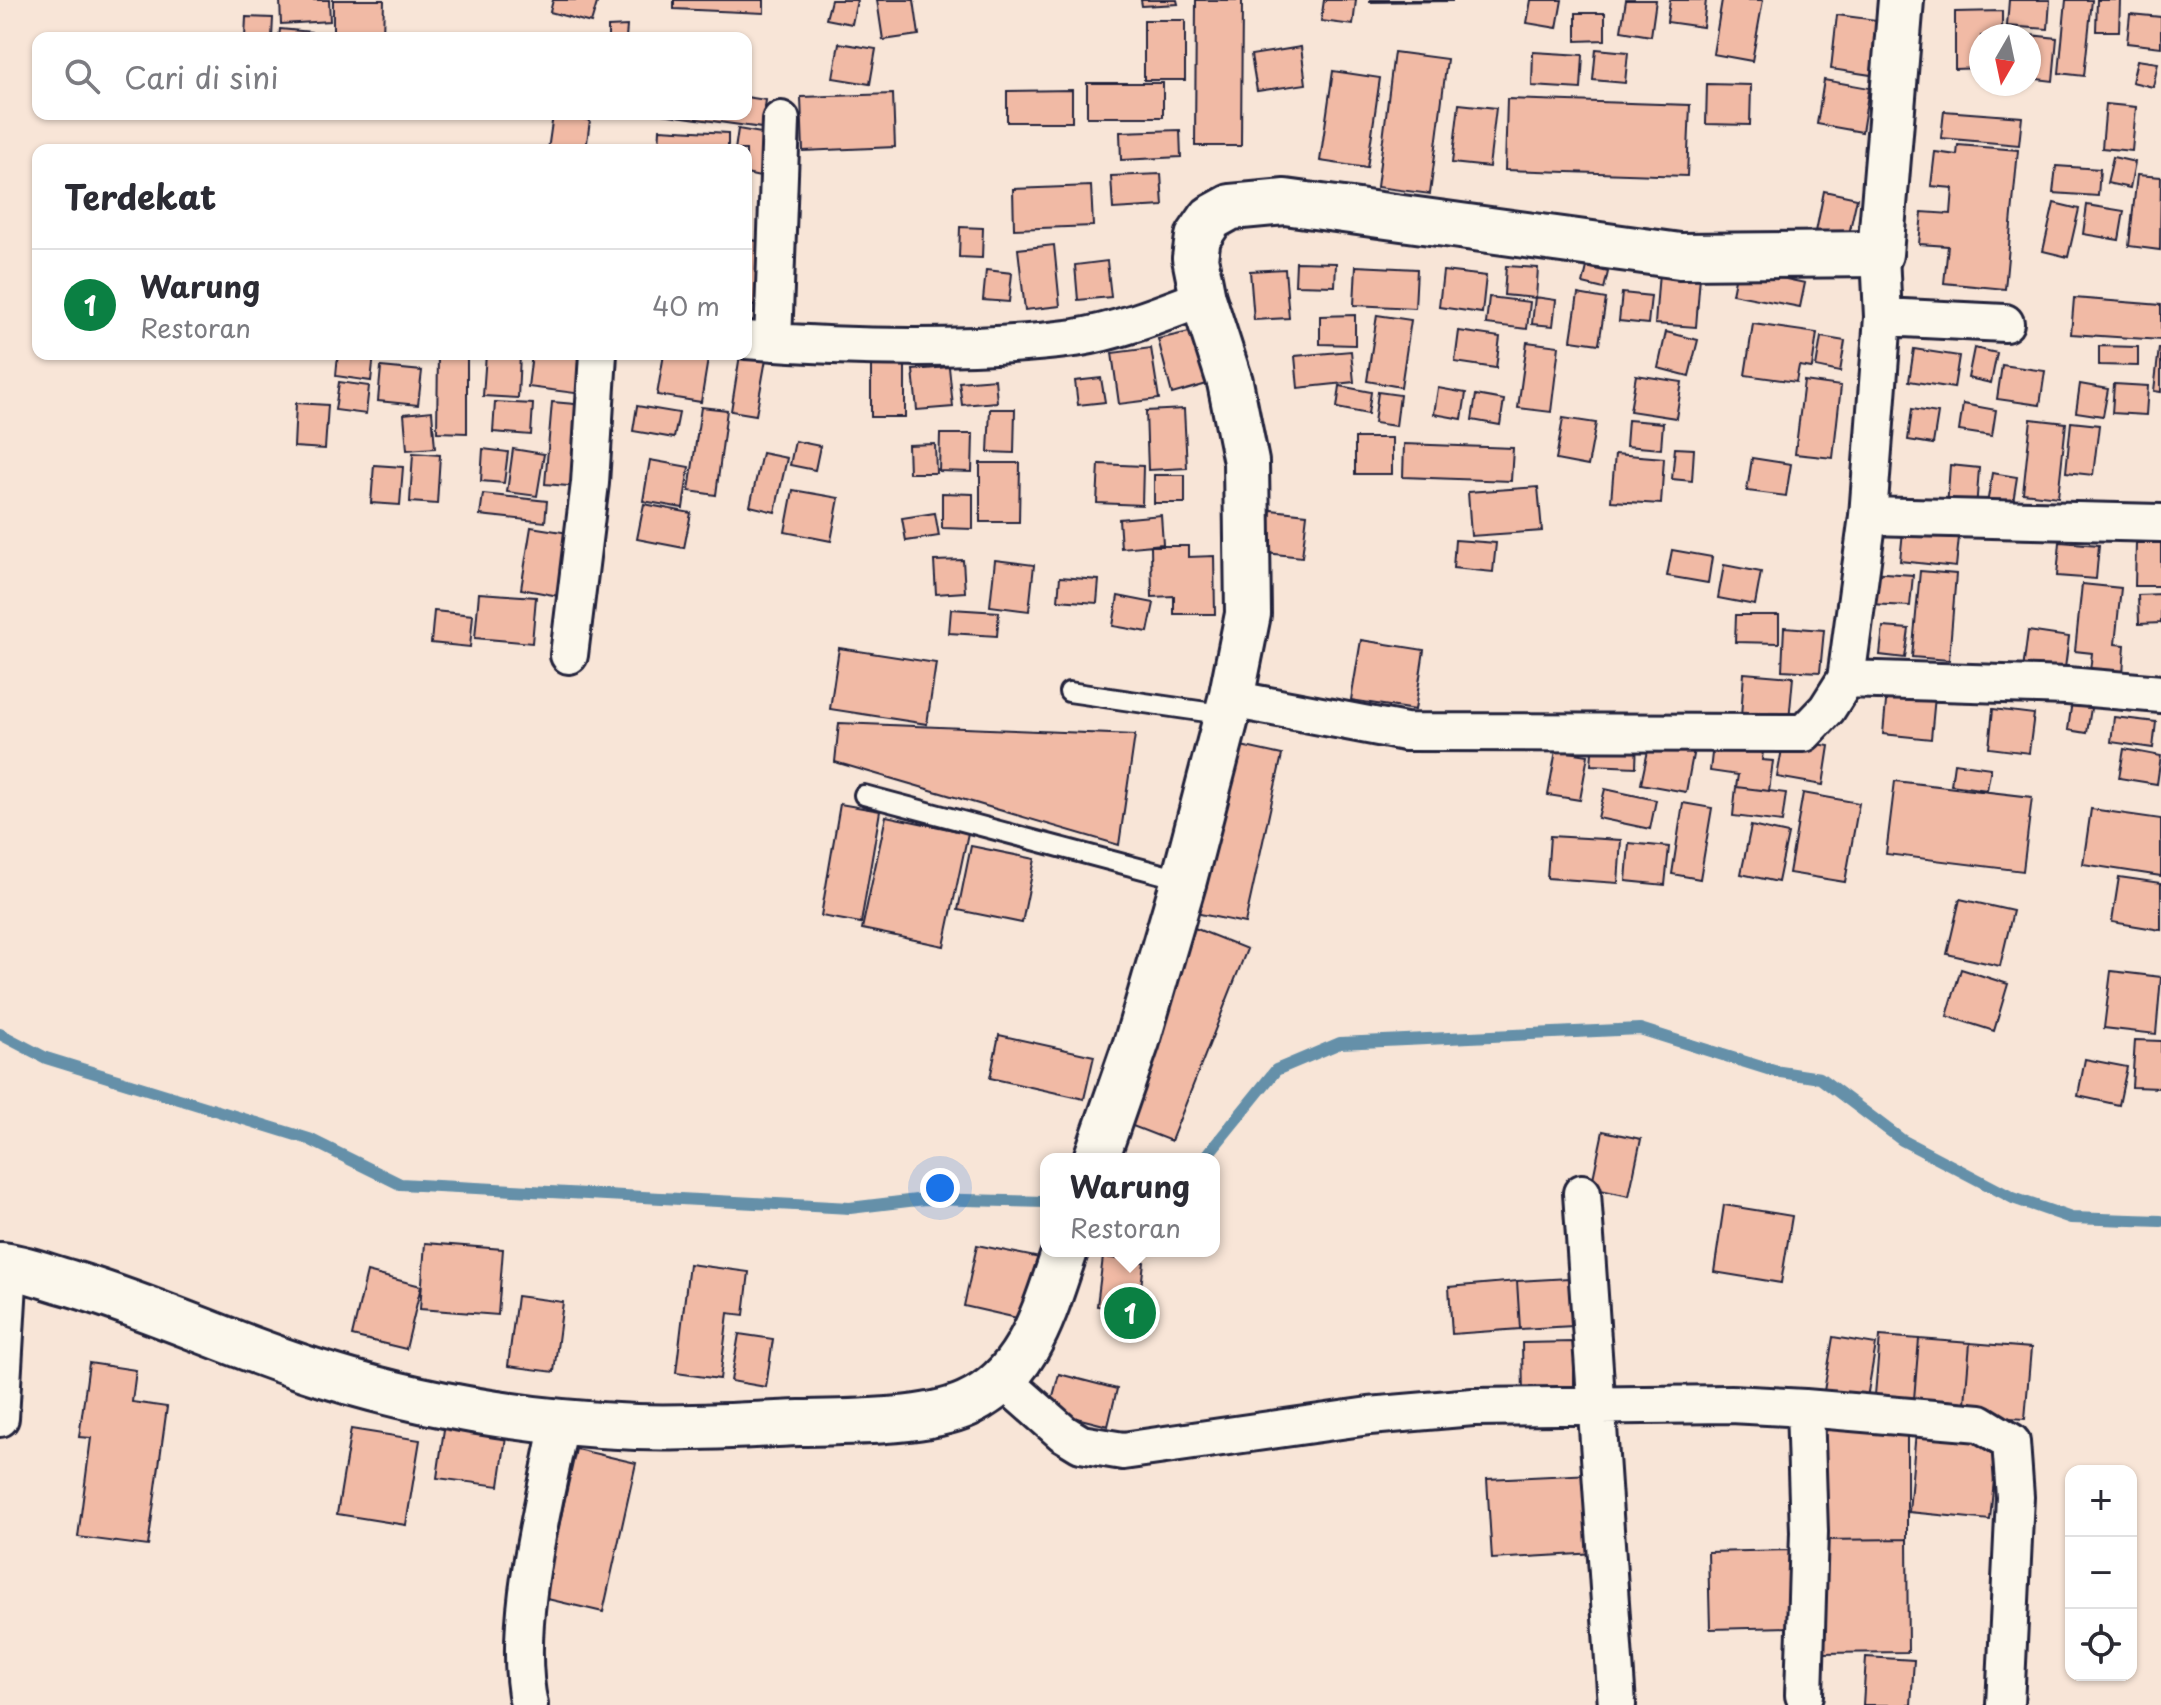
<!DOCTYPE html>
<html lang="id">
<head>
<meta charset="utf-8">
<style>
	:root { --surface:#fff; --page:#f7f7f7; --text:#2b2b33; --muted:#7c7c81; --line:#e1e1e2; --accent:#0b8043 }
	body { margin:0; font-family:"Playpen Sans",sans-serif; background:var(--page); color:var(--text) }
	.controls { position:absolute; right:24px; bottom:24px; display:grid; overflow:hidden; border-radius:16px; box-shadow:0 2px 6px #0004 }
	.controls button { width:72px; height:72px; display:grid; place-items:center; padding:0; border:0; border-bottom:2px solid var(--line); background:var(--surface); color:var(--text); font:40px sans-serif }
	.compass { position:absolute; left:1969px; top:24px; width:72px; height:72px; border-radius:50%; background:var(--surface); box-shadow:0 2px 6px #0004; rotate:189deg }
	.you { position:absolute; left:940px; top:1188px; width:28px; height:28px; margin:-20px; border:6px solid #fff; border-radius:50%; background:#1a73e8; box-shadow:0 0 0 12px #1a73e833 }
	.badge { display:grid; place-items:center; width:52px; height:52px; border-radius:50%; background:var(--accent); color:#fff; font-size:26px; font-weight:700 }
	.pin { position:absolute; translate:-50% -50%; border:4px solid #fff; box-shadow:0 2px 8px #0006 }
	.popup { position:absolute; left:1040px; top:1153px; width:180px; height:104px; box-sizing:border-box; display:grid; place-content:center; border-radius:16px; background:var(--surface); filter:drop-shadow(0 2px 6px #0005); font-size:26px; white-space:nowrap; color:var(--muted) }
	.popup b { font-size:30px; color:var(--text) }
	.popup::after { content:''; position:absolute; left:50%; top:100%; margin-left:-16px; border:16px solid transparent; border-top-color:var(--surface) }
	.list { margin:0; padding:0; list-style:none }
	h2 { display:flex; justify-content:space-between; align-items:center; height:104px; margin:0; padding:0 32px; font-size:34px }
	h2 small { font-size:26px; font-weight:400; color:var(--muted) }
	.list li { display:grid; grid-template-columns:52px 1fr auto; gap:24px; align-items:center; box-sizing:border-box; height:112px; padding:0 32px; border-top:2px solid var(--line) }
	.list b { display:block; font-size:30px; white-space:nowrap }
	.list p { margin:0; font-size:26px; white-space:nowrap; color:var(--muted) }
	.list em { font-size:26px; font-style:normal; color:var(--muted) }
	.icon { flex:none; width:44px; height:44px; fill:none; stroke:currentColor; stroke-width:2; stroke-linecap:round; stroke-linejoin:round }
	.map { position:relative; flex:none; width:2161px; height:1705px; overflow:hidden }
	.search { position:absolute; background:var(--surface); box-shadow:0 2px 6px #0004; left:32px; top:32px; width:720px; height:88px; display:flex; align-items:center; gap:20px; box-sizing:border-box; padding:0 28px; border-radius:16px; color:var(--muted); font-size:30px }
	.panel { position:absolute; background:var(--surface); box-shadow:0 2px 6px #0004; left:32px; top:144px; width:720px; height:216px; border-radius:16px }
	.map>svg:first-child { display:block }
</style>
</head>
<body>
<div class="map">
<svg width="2161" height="1705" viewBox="0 0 2161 1705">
	<rect width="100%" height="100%" fill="#f8e5d7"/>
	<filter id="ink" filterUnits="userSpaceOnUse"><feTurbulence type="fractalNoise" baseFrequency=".0125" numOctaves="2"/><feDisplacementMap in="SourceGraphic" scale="16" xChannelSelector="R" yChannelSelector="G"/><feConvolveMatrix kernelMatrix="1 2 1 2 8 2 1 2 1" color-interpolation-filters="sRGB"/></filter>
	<g filter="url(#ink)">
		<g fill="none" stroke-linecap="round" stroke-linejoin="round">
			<path stroke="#6590a9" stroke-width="12" d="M0,1034L46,1058L309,1139L400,1184L850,1208L925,1199L1046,1202
				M1204,1159L1276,1070L1340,1043L1640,1029L1774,1071L1820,1078L1902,1140L2013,1198L2071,1218L2161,1221"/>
		</g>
		<path fill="#f1baa5" stroke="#22223b" stroke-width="2" d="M280,0H329L330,21L281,24Z
			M333,0H384L383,38H333Z
			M553,0H598L591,23L550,12Z
			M674,0H764V13L674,9Z
			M831,0H857L852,24L826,19Z
			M877,0H914L919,35L883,40Z
			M1141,0H1177L1178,4L1142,6Z
			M1196,0H1242L1241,146H1195Z
			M1324,0H1356L1353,25L1321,21Z
			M1370,0H1452V1L1370,2Z
			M1531,0H1562L1557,28L1527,23Z
			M1626,0H1656L1651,36L1621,31Z
			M1670,0H1706L1703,27L1667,22Z
			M1722,0H1763L1752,61L1713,54Z
			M2009,0H2050L2048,29L2007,26Z
			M2066,0H2092L2084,76L2059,73Z
			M2097,0H2120L2119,31H2096Z
			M2002,11V36H1981V68L1955,69V12Z
			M1576,13H1605V40L1576,41Z
			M2130,14L2161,17V47L2127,43Z
			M1837,15L1877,20L1871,75L1831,69Z
			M246,17L273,18L272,38H245Z
			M1144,20H1185V80H1144Z
			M627,26L626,38H608V27Z
			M280,29L311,32V38H279Z
			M2013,33L2057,38L2053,81L2029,78V36H2013Z
			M839,43L876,49L870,84L833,78Z
			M1301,47L1306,84L1257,91L1251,55Z
			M1596,49L1628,52L1625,83L1593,80Z
			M1394,52L1447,59L1430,194L1377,187Z
			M1533,52L1583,55L1581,89L1532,86Z
			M2137,60L2158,63L2153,87L2132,82Z
			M1333,71L1380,78L1367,168L1320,161Z
			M1824,80L1869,88L1862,132L1817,124Z
			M1087,83H1163V117H1087Z
			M1707,84L1751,85L1750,125L1706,124Z
			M1072,90V122H1007V91Z
			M893,94L895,147L803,151L801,97Z
			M746,97L766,100L762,128L662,114H746Z
			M1507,99L1690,105L1687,176L1505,170Z
			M1459,104L1496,108L1489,167L1452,163Z
			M2106,104L2136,107L2132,151L2102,148Z
			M1944,111L2022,117L2019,145L1941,138Z
			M553,115L590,120L586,150H548Z
			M660,129L728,133V150H659Z
			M738,129L767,134L760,177L746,174V150H735Z
			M1180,130L1181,157L1121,160L1120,132Z
			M1958,145L2018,150L2005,289L1944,283L1948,246L1919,244L1922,212L1951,214L1953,188L1931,186L1935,152L1957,155Z
			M2113,157L2135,162L2130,188L2107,183Z
			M2056,166L2100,169L2098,196L2053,193Z
			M1161,174L1163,206L1113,209L1111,176Z
			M2137,175L2161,177L2160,250L2129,246Z
			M1091,186L1093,226L1014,229L1013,189Z
			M1824,191L1857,198L1847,243L1815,237Z
			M2054,203L2079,209L2068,257L2043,251Z
			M2087,205L2124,211L2119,240L2083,234Z
			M960,227L983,228L982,258L959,257Z
			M746,239L763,242L755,306L746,305Z
			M1054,245L1060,306L1025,310L1018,249Z
			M1107,261L1111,297L1078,300L1075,265Z
			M1296,262L1336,263L1335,286L1295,285Z
			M1356,266L1417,269L1415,308L1354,305Z
			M1506,266L1538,268L1536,298L1504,295Z
			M1587,267L1608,272L1604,289L1583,284Z
			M1285,269L1289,318L1254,320L1250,271Z
			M1737,269L1805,283L1800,307L1732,294Z
			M986,270L1012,273L1009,302L983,300Z
			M1443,271L1486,276L1482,313L1439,307Z
			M1659,272L1700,276L1696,327L1655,324Z
			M1622,293L1651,296L1648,324L1619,321Z
			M1578,294L1606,299L1599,344L1571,340Z
			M1489,297L1530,302L1527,329L1486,324Z
			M1535,297L1556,300L1553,326L1532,324Z
			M2074,298L2161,305V340L2071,334Z
			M1355,315V345L1320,344V316Z
			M1377,315L1411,320L1401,387L1367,381Z
			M1753,324L1817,333L1812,368L1799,366L1796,382L1745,375Z
			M1194,331L1207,384L1172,394L1158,339Z
			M1459,331L1500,337L1496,368L1455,362Z
			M1666,332L1698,340L1689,376L1658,368Z
			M1821,337L1845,341L1840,372L1816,367Z
			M1527,342L1559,346L1551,412L1518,408Z
			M2099,346L2138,347V366L2099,365Z
			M1151,348L1159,399L1119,404L1112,353Z
			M1974,348L1997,353L1991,383L1968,378Z
			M2159,348H2161V392L2154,391Z
			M1914,349L1959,356L1954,388L1909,381Z
			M1351,351L1354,382L1298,388L1295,356Z
			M338,354H374L371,381L336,376Z
			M438,354H467V433L437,432Z
			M486,354H520L518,398L483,396Z
			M532,354H587L582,394L528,387Z
			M664,354L708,359L701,402L657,395Z
			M740,355L766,359L756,415L731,411Z
			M871,359L905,360V417H871Z
			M2002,365L2045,371L2040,405L1997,399Z
			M381,367L422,371L418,405L378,401Z
			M949,367L953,407L917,410L913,370Z
			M1636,375L1682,382L1676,418L1630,411Z
			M1101,378L1105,402L1078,405L1075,381Z
			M995,379L997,402L962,405L959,382Z
			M1804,381L1841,386L1833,458L1795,454Z
			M339,382L369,386L366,414L335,410Z
			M2080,384L2108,389L2103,416L2076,412Z
			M2114,384L2148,386L2146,415L2112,413Z
			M1340,386L1371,392L1368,414L1337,408Z
			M1438,388L1466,393L1462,419L1434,414Z
			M1378,392L1400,395L1396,426L1374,423Z
			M1476,395L1504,400L1500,425L1472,420Z
			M495,402L533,404L531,435L493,432Z
			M552,402L586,405L579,487L545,484Z
			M296,403L328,405L325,449L294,447Z
			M1963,404L1996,410L1992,436L1959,431Z
			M637,406L679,413L674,438L633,431Z
			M701,407L727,410L716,495L689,491Z
			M990,409H1015L1014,453L988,452Z
			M1184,409L1187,468L1148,470L1146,411Z
			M1912,409L1938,413L1933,444L1908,440Z
			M432,411L435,448L407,450L404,414Z
			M1563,418L1596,423L1588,466L1556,460Z
			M2031,419L2066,423L2058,497L2023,493Z
			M1628,420L1663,423L1661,449L1626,446Z
			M2071,422L2099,425L2093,475L2066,472Z
			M940,434H973L972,472L939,471Z
			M1355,438H1392V474H1355Z
			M795,441L820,446L815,470L790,465Z
			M935,444L936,473H909L908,445Z
			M1404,444L1513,448L1511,481L1403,477Z
			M1675,448L1694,449L1692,481L1672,479Z
			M483,449L508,452L504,483L481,481Z
			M513,449L544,454L537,496L507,492Z
			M413,453L440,455L437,504L410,502Z
			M762,453L787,458L775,512L750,506Z
			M1615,454L1664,458L1661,504L1611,501Z
			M1752,458L1791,464L1786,496L1747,491Z
			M650,460L689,467L683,508L643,501Z
			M980,463H1020L1019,522H980Z
			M1099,464L1143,466L1142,505L1097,503Z
			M374,465L403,467L400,505L371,503Z
			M1950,465L1979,468L1976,510L1947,508Z
			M1992,473L2017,477L2011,515L1986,511Z
			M1154,475H1185V503H1154Z
			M1538,487L1542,531L1471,536L1468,492Z
			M793,490L839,498L831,541L785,532Z
			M942,493L973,494V529L942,528Z
			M483,494L547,501L545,522L480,515Z
			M644,504L691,513L684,548L637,539Z
			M1271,510L1307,514L1302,557L1266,553Z
			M935,513L939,536L906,541L902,518Z
			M1161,515L1163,544L1121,548L1119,519Z
			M531,527L575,534L564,597L521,589Z
			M1903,531L1959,537L1956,567L1900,561Z
			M1455,540L1496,543L1493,572L1453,568Z
			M2060,542L2099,545L2096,579L2057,576Z
			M2136,543H2161V586H2135Z
			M1151,546H1188V557L1214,556L1215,614H1174V596L1152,597Z
			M1672,550L1712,557L1708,583L1667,576Z
			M963,560L965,592L936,594L934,561Z
			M995,560L1034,565L1029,611L990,606Z
			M1724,565L1761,572L1755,605L1718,598Z
			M1920,571L1956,574L1949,660L1912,657Z
			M1870,572L1913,575L1910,606L1868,604Z
			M1060,577L1099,580L1097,603L1058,600Z
			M2082,584L2121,588L2115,644L2125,645L2123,675L2090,672L2092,653L2075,651Z
			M479,593L536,597L532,643L475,638Z
			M2161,594V623L2139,624L2138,595Z
			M1118,596L1154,603L1148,632L1113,626Z
			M951,609L999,612L997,636L949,633Z
			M434,611L473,615L470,647L431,643Z
			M1736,615H1779V643L1735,642Z
			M1784,627L1824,630L1820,672L1782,670Z
			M1883,627L1909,629L1905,658L1880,655Z
			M2028,631L2069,637L2064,676L2023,670Z
			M1361,640L1424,650L1415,710L1351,700Z
			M839,648L936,663L927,724L830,709Z
			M1744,673L1793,677L1789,721L1741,717Z
			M1887,691L1935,696L1931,739L1883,734Z
			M2073,693L2093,696L2087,733L2068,730Z
			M1993,709L2034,714L2029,753L1989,748Z
			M2114,717L2156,722L2153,748L2111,742Z
			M839,723L1135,735L1119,845L835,762Z
			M1651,736L1695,744L1686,792L1641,784Z
			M1714,736L1764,743L1762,760L1773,761L1769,791L1736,787L1738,775L1710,771Z
			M1593,738L1637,739L1636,767L1591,765Z
			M1784,738L1829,746L1823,785L1777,777Z
			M1232,744L1282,755L1245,923L1195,913Z
			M2124,749L2161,756L2157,784L2119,778Z
			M1556,750L1588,755L1580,800L1548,795Z
			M1954,763L1991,768L1987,790L1951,785Z
			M1895,781L2032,797L2023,871L1886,854Z
			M1736,787L1786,793L1782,822L1733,816Z
			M1605,789L1656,800L1650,829L1598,818Z
			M1803,793L1859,803L1845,882L1789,873Z
			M1683,803L1712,808L1700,879L1672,874Z
			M840,804L880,811L861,923L821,916Z
			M2091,809L2161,819V876L2083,864Z
			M886,816L968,833L944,946L862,929Z
			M1751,826L1788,834L1778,882L1741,874Z
			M1550,836L1621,840L1618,883L1547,878Z
			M1629,843L1669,847L1665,885L1626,881Z
			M971,846L1035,859L1022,923L958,910Z
			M2119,877L2161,883V930L2112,922Z
			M1960,899L2013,911L2000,966L1947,954Z
			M1187,925L1247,949L1171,1141L1112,1118Z
			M1961,969L2008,984L1994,1031L1947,1016Z
			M2111,971L2161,977L2156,1034L2104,1028Z
			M999,1035L1094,1056L1084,1099L990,1078Z
			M2135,1040L2161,1041V1088L2132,1087Z
			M2085,1059L2127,1067L2119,1105L2078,1096Z
			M1603,1131L1641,1139L1629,1196L1591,1188Z
			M1724,1205L1792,1216L1781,1283L1714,1272Z
			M425,1243L503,1249L498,1315L420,1309Z
			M977,1245L1040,1258L1026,1320L964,1306Z
			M1103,1257L1144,1262L1138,1312L1097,1306Z
			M689,1264L749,1272L744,1315L728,1313L720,1379L676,1373Z
			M367,1272L421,1286L406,1349L352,1336Z
			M1569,1278L1573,1326L1520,1329L1517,1281Z
			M1517,1281L1520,1329L1452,1334L1449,1287Z
			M517,1296L563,1302L554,1372L508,1366Z
			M739,1334L773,1339L766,1387L731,1381Z
			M1880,1336L1919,1339L1913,1411L1874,1407Z
			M1833,1337L1876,1344L1866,1404L1823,1397Z
			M1919,1339L1970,1343L1964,1415L1913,1411Z
			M1574,1342V1395H1523L1522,1343Z
			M1970,1343L2031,1348L2025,1419L1964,1415Z
			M89,1363L136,1370L132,1402L167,1407L148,1546L78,1537L91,1438L79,1437Z
			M1059,1374L1117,1389L1108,1426L1049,1411Z
			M445,1422L507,1430L499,1486L437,1478Z
			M1907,1428V1539L1818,1540L1817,1429Z
			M351,1429L420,1440L406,1525L337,1514Z
			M1916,1431L1998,1439L1990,1520L1909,1512Z
			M576,1449L636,1463L603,1612L543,1598Z
			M1592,1474L1596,1553L1492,1559L1487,1479Z
			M1907,1539L1908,1652L1819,1653L1818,1540Z
			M1793,1550L1794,1627L1710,1629L1708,1552Z
			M1866,1657L1914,1660L1911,1705H1863Z"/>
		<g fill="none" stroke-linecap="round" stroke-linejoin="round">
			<g stroke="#22223b" stroke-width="24">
				<path id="lane" d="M1069,692L1227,715
					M864,795L1184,880"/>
			</g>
			<g stroke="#22223b" stroke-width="42">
				<path id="street" d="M1883,317L2005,323
					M746,340C846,348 976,351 1075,338C1119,331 1161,314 1203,298
					M773,342L781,120
					M1868,516L2161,523
					M569,655L590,483L598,354
					M1846,679L2067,686L2161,694
					M1231,699L1405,732L1804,733L1827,709L1846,679L1868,516L1883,317L1880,254
					M1582,1193L1617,1705
					M1003,1380L1063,1433L1081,1444L1123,1451L1369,1416L1473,1407L1731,1404L1805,1408L1809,1532L1804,1695
					M1805,1408L1980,1423L2011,1442L2015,1497L2005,1705
					M0,1418L9,1266
					M529,1705C511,1623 545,1504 560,1421"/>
			</g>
			<g stroke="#22223b" stroke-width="50">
				<path id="secondary" d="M1096,1159L1137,1041L1184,880L1231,699L1248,614L1246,462L1230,382L1203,298L1195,258L1198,237L1211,218L1231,207L1285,202L1680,256L1880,254L1901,0
					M0,1265C24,1267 47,1277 70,1283C158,1309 239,1349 326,1375C426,1406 532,1423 636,1427C690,1429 745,1425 800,1423C845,1422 926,1423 967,1404C1029,1376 1045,1309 1065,1251"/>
			</g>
			<use href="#lane" stroke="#fbf7ec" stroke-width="18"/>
			<use href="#street" stroke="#fbf7ec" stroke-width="36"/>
			<use href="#secondary" stroke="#fbf7ec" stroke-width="44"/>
		</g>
	</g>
</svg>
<div class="controls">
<button>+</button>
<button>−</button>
<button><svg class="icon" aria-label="locate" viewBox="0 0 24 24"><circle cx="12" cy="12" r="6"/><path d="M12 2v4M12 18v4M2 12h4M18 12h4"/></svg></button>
</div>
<svg class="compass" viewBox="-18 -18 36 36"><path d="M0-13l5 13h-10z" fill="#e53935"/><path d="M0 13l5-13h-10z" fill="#7c7c81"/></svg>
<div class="you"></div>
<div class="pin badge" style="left:1130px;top:1313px">1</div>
<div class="popup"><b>Warung</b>Restoran</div>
<div class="search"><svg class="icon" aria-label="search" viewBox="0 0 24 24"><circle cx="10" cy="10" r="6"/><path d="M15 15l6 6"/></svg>Cari di sini</div>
<section class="panel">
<h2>Terdekat<small></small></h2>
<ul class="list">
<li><span class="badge">1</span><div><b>Warung</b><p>Restoran</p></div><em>40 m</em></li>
</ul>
</section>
</div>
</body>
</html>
